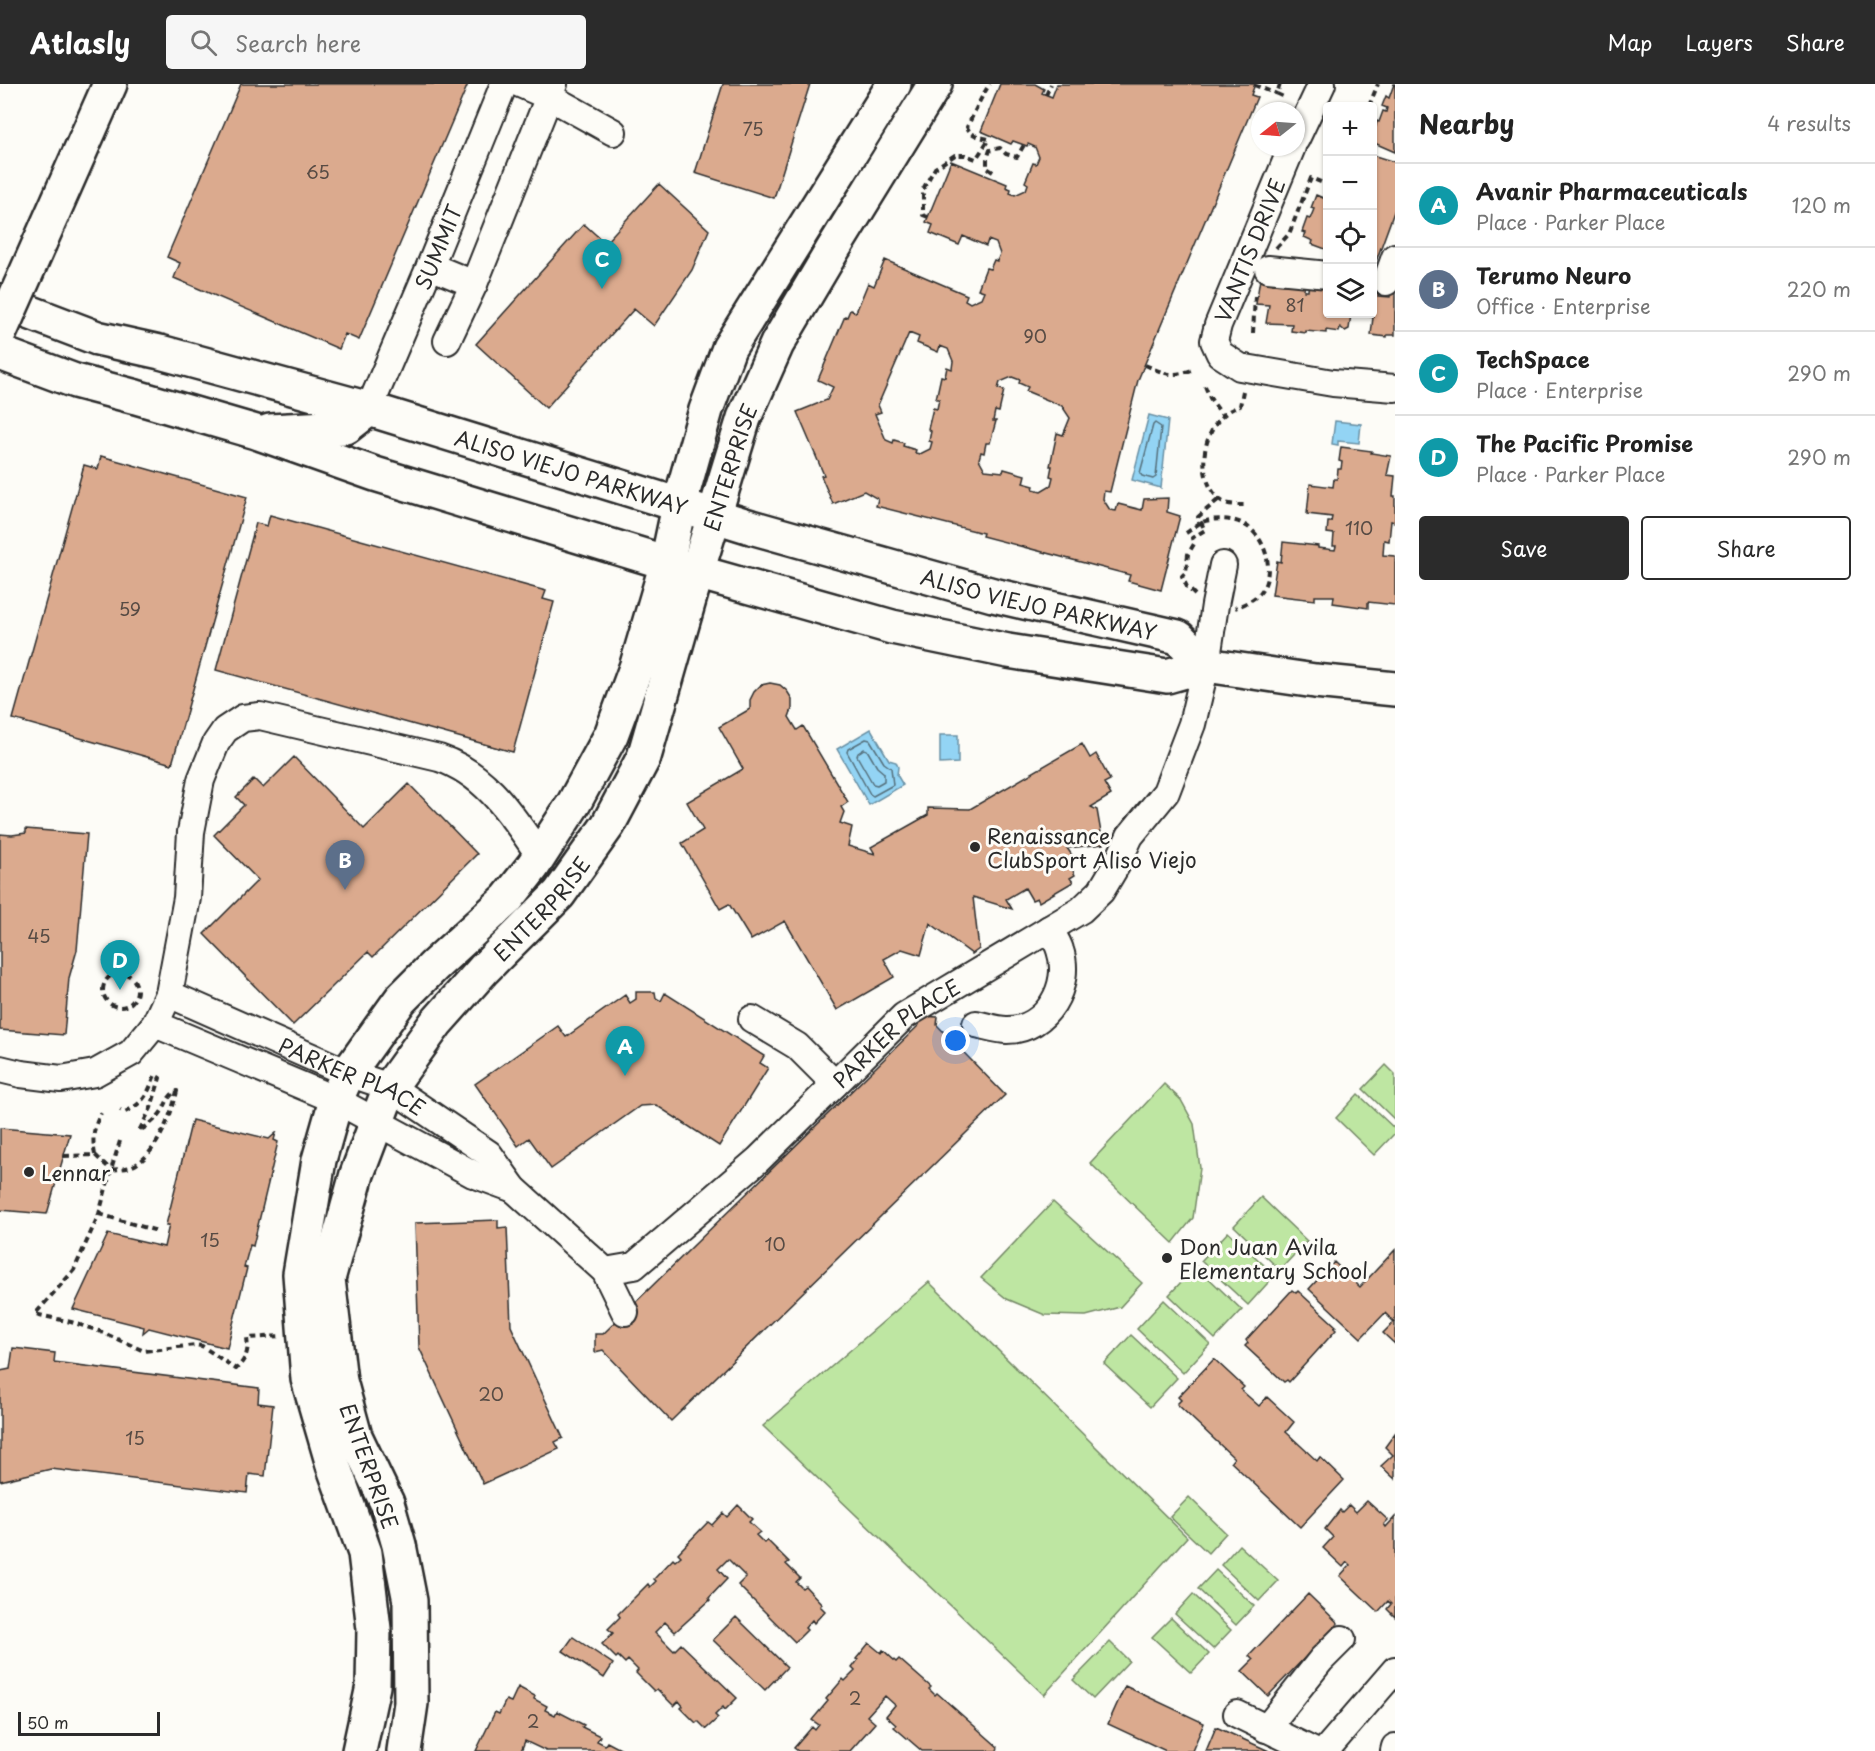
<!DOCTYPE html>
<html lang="en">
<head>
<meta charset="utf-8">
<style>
	:root { --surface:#fff; --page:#f6f6f6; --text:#222; --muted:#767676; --line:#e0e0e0; --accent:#2b2b2b }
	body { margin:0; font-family:"Playpen Sans",sans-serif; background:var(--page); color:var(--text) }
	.controls { position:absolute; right:18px; top:18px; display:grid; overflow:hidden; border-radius:6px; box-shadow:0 2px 4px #0004 }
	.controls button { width:54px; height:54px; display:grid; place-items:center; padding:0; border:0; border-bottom:2px solid var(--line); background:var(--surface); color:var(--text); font:30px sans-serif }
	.compass { position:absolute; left:1251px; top:18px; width:54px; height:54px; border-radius:50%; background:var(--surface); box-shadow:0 2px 4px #0004; rotate:253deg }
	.scale { position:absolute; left:18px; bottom:15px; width:142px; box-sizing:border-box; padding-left:6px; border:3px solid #2b2b2b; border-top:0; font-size:16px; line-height:21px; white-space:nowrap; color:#2b2b2b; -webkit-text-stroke:4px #fdfcf7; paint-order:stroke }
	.you { position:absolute; left:956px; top:957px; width:21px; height:21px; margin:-15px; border:4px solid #fff; border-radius:50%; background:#1a73e8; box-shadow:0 0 0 9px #1a73e833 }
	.badge { display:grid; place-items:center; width:39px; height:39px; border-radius:50%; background:var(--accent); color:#fff; font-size:20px; font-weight:700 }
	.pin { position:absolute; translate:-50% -50px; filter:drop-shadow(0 2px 3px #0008) }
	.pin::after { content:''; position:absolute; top:32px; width:21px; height:18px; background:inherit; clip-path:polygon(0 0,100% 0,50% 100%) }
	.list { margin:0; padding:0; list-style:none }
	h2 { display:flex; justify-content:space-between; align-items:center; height:78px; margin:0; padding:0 24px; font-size:26px }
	h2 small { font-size:20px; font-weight:400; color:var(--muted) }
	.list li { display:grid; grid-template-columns:39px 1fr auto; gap:18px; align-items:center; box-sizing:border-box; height:84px; padding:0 24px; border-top:2px solid var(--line) }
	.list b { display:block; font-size:22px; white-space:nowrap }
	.list p { margin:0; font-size:20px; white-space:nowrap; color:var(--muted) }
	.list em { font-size:20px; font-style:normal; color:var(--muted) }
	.actions { display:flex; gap:12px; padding:18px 24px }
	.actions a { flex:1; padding:14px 0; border:2px solid var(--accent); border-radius:6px; text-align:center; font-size:21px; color:var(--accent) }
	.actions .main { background:var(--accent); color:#fff }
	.icon { flex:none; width:33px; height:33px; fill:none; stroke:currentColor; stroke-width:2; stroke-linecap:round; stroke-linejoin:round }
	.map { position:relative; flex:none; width:1395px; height:1667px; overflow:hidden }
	header { display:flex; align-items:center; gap:36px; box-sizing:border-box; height:84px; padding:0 30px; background:var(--accent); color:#fff }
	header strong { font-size:28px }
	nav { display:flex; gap:33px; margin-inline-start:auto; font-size:21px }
	.search { width:420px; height:54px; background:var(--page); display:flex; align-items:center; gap:15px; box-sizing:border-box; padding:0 21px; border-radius:6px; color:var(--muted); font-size:22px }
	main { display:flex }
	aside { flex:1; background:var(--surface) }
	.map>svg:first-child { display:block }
</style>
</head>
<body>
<header>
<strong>Atlasly</strong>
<div class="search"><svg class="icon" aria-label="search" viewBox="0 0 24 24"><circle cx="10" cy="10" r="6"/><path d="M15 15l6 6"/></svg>Search here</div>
<nav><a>Map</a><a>Layers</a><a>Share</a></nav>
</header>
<main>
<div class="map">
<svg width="1395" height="1667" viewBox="0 0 1395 1667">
	<rect width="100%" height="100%" fill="#fdfcf7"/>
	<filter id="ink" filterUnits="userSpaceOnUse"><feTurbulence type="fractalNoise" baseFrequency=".0167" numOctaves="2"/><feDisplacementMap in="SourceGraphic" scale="12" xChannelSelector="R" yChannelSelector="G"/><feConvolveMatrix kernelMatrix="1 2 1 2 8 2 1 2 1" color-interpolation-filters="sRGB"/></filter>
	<g filter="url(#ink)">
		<path fill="#bee6a2" stroke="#748866" stroke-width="1.5" d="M1386,981L1395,990V1036L1363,1005Z
			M1164,1000L1181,1016L1194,1040L1200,1084L1193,1134L1173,1159L1090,1079Z
			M1358,1010L1395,1045V1049L1374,1071L1336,1034Z
			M1261,1113L1307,1157L1280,1186L1234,1142Z
			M1053,1118L1142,1199L1120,1223L1086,1232L1045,1231L1007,1215L981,1194Z
			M1228,1148L1275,1191L1248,1221L1201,1177Z
			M1196,1182L1242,1226L1215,1255L1169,1211Z
			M929,1198L1187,1453L1044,1611L763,1342Z
			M1164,1216L1210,1260L1183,1289L1137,1245Z
			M1131,1251L1177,1294L1150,1323L1104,1280Z
			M1189,1413L1226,1449L1208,1469L1170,1433Z
			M1239,1461L1278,1497L1259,1517L1221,1481Z
			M1216,1486L1254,1522L1236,1541L1198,1505Z
			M1193,1510L1231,1546L1213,1565L1175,1530Z
			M1171,1534L1209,1570L1191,1589L1152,1553Z
			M1110,1558L1129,1577L1093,1615L1073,1596Z"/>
		<path fill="#93d4f4" stroke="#6990a4" stroke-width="1.5" d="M1149,331L1168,336L1161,404L1132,396Z
			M1335,337L1361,340L1359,359L1338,357V361L1332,360Z
			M871,645L889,676L896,678L898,683L897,691L903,701L869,721L837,665Z
			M940,651H958V679L940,680Z"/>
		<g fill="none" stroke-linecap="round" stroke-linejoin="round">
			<path stroke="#556f7b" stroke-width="1.5" d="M1155,339L1161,343L1156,393L1153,395L1142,392L1140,389L1153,341Z
				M866,655L870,656L884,679L891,684L893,701L873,712L870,710L847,668L848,665Z
				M864,665L867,666L877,683L884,689V697L877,701L873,700L857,672L858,669Z"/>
		</g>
		<path fill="#dbaa8e" stroke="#2b2b2b" stroke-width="1.5" fill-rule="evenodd" d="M241,0H468L359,256L345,250L339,265L174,194L180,179L167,173Z
			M723,0H810L774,114L695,89Z
			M1000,0H1035L1044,5L1042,9L1052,13L1057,0H1255L1251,11L1257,13L1138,296L1110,408L1104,407L1103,415L1110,426L1116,427L1118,420L1142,426L1144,415L1168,414L1167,428L1180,432L1161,506L1128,497L1130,491L982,452L983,449L876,422L878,415L864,407L833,420L821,392L824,391L797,328L827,316L833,303L818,296L845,232L847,233L850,226L856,228L868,199L874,202L885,176L967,211L965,216L970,219L981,214L984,207L978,205L986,184L990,185L994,176L997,177L1000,170L996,159L988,156L986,162L963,152L959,161L930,149L933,141L926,138L951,77L1007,100L1006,103L1011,105L1010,109L1015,111L1026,106L1028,100L1025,98L1033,79L1036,80L1039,73L1035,63L1028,60L1027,62L1013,57L1011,60L981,47ZM909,249L919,253L917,259L938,268L940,262L948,265L953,277L952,285L947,283L945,293L941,292L936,315H939L937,325L933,324L928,345L931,347L929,357L932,358L930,365L920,370L915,369L916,366L903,362L904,359L894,356L893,359L886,356L875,330L881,328L878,321ZM1012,293L1020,296L1019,299L1028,303L1026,307L1062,322L1070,334L1063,351L1057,349L1050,382H1052L1050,392L1053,393L1051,401L1041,407L1033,405L1034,402L1023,399L1025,391L1004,385L1003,388L985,386L979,375L981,368L984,369L986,359H990L996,337H993L995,327L999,328L1004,306L998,305L1000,298Z
			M1394,0H1395V68L1372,58V40L1376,42L1377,37L1379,38L1383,27L1386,28L1387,24L1382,22L1386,12L1389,14Z
			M1372,71L1395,78V125L1375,180L1372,179Z
			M659,100L709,146L692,186L654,242L634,225L546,324L476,260L584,140L605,159Z
			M1316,111L1328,116V166L1312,160L1313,157L1304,153L1306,149L1302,148L1307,134L1310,135L1314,125L1311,124Z
			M1287,193L1305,195L1304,207H1308L1309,196L1328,199V230H1351L1349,245L1345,247L1340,243L1339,248L1326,246V249L1306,247V249L1291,247L1292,240L1266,239L1269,221L1256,220L1260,195L1274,196L1273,200L1286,201Z
			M1391,204H1395V251H1387V253L1371,251L1373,233L1361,231V230H1372V207H1379L1378,212L1390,213Z
			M1341,363L1372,367L1371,369L1391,372L1387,391L1395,392L1393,412H1395V438L1391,437L1389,457L1384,456L1383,471L1395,472V521L1368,518V524L1333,519L1334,512H1315V516L1272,511L1277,477L1281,478L1283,458L1318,462V464L1335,466L1336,462H1333L1334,450L1327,449L1328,438H1331L1332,433L1307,430L1310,400L1333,403L1334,395H1337L1338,385H1341L1342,378L1339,377Z
			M101,372L247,413L172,680L13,635L84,381L98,385Z
			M270,431L546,507L543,515L554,518L513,668L216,586L256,439L267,442Z
			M770,599L780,601L787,607L792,615V625L789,633L797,646L803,642L848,718L841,723L844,728L840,739L852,743L848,762L875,770L871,763L928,731V724L970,725L1082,660L1090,674L1096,670L1110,696L1104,699L1111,711L1091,723L1097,726L1103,760L1067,764L1074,774L1068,778L1075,791L1070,794L1073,798L1039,818L1037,814L1032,816L1025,804L1006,815L1012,825L973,813L979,865L972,870L930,839L921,871L902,865L884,875L894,893L837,926L785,837L751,856L729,820L720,825L682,759L703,746L687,718L743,685L719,643L750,625V616L754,608L761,601Z
			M294,673L364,745L409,700L477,770L373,873L368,868L293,941L204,850L258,796L214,751L244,721L236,713L254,695L263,704Z
			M26,745L87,750L77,866L69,894L64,951L0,946V750L12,751L26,749Z
			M636,908H655L656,914L661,917L665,909L764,972L760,979L768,984L719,1062L656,1021L640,1022L551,1085L529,1054L518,1062L475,1000L558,942L566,953L625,911L630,919L636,915Z
			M920,932L938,933L937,941L1005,1011L671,1337L603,1266L595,1268V1250H603L919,941Z
			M192,1036L269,1055L276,1049L274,1056L278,1058L253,1162L250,1161L244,1183L247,1184L227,1264L149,1244L143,1249L144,1243L73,1225L108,1150L164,1163L169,1141H166Z
			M0,1044L70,1050L47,1130L0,1126Z
			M498,1136V1144L507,1143L511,1242L563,1354L555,1358L559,1365L483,1400L419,1263L415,1139Z
			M1395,1166V1260L1383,1249L1394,1238L1385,1229L1361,1254L1309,1205L1334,1178L1360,1203Z
			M1292,1206L1296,1209L1298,1207L1336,1242L1334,1244L1336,1246L1289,1298L1287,1296L1284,1298L1245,1262L1248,1259L1246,1256Z
			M13,1264L55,1269L54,1278L259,1304L258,1319L273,1321L265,1392L249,1390L247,1409L51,1385L0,1397V1287L10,1285Z
			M1214,1275L1244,1303L1241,1306L1259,1322L1267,1313L1294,1338L1286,1348L1317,1377L1320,1373L1344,1396L1300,1443L1231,1378L1234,1374L1177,1320L1181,1316L1178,1313Z
			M1395,1349V1395L1381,1382L1393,1371L1385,1363Z
			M1367,1417L1388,1436L1384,1440L1386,1443L1395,1433V1533L1387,1525L1391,1520L1388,1517L1378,1528L1340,1492L1350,1481L1347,1478L1343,1483L1323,1464L1333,1453L1325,1445L1340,1426L1342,1428L1349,1421L1356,1428Z
			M738,1421L752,1435L749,1438L760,1448L756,1451L764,1459L767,1456L789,1478L786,1480L800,1494L796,1498L802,1504L805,1502L822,1520L820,1522L825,1527L814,1539L812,1536L805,1544L807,1546L795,1558L738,1501L746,1493L728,1475L718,1485L727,1495L709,1514L710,1516L675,1548L665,1538L655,1548L674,1567L681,1560L737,1614L725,1626L723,1623L715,1631L718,1634L706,1645L698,1637L696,1639L681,1624L683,1622L679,1617L674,1622L657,1605L654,1607L636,1589L638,1586L628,1576L625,1579L618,1572L616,1574L602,1560L613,1549L608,1545L620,1533L618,1530L648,1500L650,1503L656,1497L654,1495L673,1475L675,1477L681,1472L678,1469L708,1438L712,1441L723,1429L727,1433Z
			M1308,1510L1338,1539L1268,1612L1242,1587L1253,1576L1249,1572Z
			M736,1533L787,1583L765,1606L713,1556Z
			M573,1553L613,1580L604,1594L563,1567Z
			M869,1559L881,1569L883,1566L896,1578L899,1575L931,1603L929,1605L935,1611L937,1609L998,1663L997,1667H922L894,1643L896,1641L886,1632L895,1621L885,1612L867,1632L875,1639L850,1667H798L794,1664L812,1643L815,1646L819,1641L812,1636L828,1617L826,1615L843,1595L845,1597L855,1587L852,1584L858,1576L856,1575Z
			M1125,1602L1204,1639L1192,1667H1166L1108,1640Z
			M518,1603L535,1612L534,1615L547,1622L545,1626L555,1631L557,1627L584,1641L582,1643L600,1652L597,1657L605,1661L607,1658L624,1667H546L525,1657L521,1667H476L495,1628L499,1630L506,1616L511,1618Z
			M1216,1643L1269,1667H1206Z"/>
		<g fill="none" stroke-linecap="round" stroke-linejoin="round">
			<g stroke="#2b2b2b" stroke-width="30">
				<g id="minor">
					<path d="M520,0L550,13L613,48"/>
					<path d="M1296,55L1322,0"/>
					<path d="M1292,63L1218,241L1214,257L1220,270L1240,283L1333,299L1395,304"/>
					<path d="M430,182L474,200L554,0"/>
					<path d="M1268,185L1328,191"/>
					<path d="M1386,198L1395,173"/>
					<path d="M447,257L474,200"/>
					<path id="s1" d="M369,325L430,182L504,0"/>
					<path id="s2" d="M169,910L348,989L390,1003L489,1070L514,1105L605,1187L625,1228"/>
					<path d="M752,935L797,962L835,1000"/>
					<path d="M155,940L336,1016L473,1090L514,1105"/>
					<path d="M976,940C986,942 997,946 1007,946C1047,946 1072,901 1060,866C1058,858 1053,852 1049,845"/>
					<path d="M0,985L21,990L61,995L95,989L131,969L155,940L169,910L187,814L191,748L201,696L216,659L225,646L243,634L260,632L439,674C487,690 512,732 540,772"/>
					<path id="s3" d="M605,1187L634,1182L758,1076L904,932L1081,826L1101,807L1117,780L1130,752L1166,708L1192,640L1206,581L1215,521L1223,481"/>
					<path d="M1237,1630L1313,1667"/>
					<path d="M1266,1645L1321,1576L1342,1555"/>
					<path d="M1325,1667L1395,1586"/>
					<path d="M1394,1667L1395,1663"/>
				</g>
			</g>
			<g stroke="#2b2b2b" stroke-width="38">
				<g id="major">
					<path id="s4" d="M0,217L97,254L160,268L369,325L751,443L993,511L1178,553L1206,581"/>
					<path d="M0,269L75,297L136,313L256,348L375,390L697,488L892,543L1008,567L1167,592L1206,581L1315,597L1395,605"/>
					<path d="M270,347L346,343L369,325"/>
					<path d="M359,1667L373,1602L374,1545L365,1469L333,1381L308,1295L300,1190L319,1076L336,1016L348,989L401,915L434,882L507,815L533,782L574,719L611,651L637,581L667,479L679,422L706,326L729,264L894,0"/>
					<path id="s5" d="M404,1667L411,1619L410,1517L399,1461L387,1419L355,1352L340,1297L328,1195L357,1090L390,1003L436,939L484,885L559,810L608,741L644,673L697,488L744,334L777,260L832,167L935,0"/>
				</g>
			</g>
			<g stroke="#2b2b2b" stroke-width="38">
				<path id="highway" d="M40,158L110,0"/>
			</g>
			<path stroke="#2b2b2b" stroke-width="4" stroke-dasharray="6 4.5" stroke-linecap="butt" d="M1280,0L1277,10L1286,14
				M1254,1L1277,10
				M1046,11L1051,0
				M1369,22L1378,0
				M993,88L987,84V75L990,66L1000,64L1006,70L1017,73L1024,61
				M928,133L923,131V105L935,84L955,71H965L976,75L989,55C980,53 971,52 967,43C975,28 980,14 990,0
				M1276,164L1289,150L1311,94L1328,101
				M1253,249L1255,212
				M1145,281C1164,289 1170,294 1192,286
				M1205,302L1210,314L1222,331
				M1243,307L1240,322C1205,332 1192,387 1218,414C1224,421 1235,421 1244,421
				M1186,449C1191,446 1197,440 1202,438C1213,434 1233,434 1243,440C1266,451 1277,490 1259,510C1253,516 1243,521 1235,524
				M1195,511L1187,503L1182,492L1186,488L1188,470L1194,460L1192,454L1205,446L1198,433L1219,415
				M103 906a17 17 0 1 1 34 0a17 17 0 1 1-34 0Z
				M120,1057L111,1086C117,1085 124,1085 130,1083C155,1075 172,1030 177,1007C168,1011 167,1019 162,1027C156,1036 148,1042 139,1047L151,1024L160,994L155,991C147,1011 145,1018 125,1028L120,1026
				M95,1071C92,1054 93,1044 101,1029
				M64,1072L95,1071L111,1086L99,1130L74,1186L35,1230L71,1238L99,1247L144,1267L195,1261L202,1262L236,1285C246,1275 249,1268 247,1254L281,1252
				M99,1130L157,1147"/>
			<use href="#minor" stroke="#fdfcf7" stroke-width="26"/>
			<use href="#major" stroke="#fdfcf7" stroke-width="33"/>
			<use href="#highway" stroke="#fdfcf7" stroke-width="33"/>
			<g stroke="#2b2b2b" stroke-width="38" stroke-linecap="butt">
				<path id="highway-bridge" d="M0,248L40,158"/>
			</g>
			<use href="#highway-bridge" stroke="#fdfcf7" stroke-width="33"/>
		</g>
	</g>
	<g fill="#2b2b2b" stroke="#fdfcf7" stroke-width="2">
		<circle cx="975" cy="763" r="6"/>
		<circle cx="29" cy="1088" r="6"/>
		<circle cx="1167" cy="1174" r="6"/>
	</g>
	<g text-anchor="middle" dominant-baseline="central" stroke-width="6" stroke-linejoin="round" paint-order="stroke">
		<g font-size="18" fill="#574b44">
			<text x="753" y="44">75</text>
			<text x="318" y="87">65</text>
			<text x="1295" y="220">81</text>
			<text x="1035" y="251">90</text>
			<text x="1359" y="443">110</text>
			<text x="130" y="524">59</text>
			<text x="39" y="851">45</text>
			<text x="210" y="1155">15</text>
			<text x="775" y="1159">10</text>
			<text x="491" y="1309">20</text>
			<text x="135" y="1353">15</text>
			<text x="855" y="1613">2</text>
			<text x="533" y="1636">2</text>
		</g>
		<g font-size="21" fill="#2b2b2b" stroke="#fdfcf7">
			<text stroke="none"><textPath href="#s1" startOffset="176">SUMMIT</textPath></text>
			<text transform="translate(1249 166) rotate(-68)">VANTIS DRIVE</text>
			<text stroke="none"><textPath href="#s5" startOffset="1408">ENTERPRISE</textPath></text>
			<text stroke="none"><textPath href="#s4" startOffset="597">ALISO VIEJO PARKWAY</textPath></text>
			<text stroke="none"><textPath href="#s4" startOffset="1083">ALISO VIEJO PARKWAY</textPath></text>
			<text stroke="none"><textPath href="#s5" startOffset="922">ENTERPRISE</textPath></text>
			<text stroke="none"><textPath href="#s3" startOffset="381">PARKER PLACE</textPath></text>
			<text stroke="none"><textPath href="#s2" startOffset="201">PARKER PLACE</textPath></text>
			<text transform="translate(370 1382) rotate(70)">ENTERPRISE</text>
		</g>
		<g font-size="21" fill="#2b2b2b" stroke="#fdfcf7" text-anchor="start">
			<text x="987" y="751">Renaissance<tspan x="987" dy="24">ClubSport Aliso Viejo</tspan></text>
			<text x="41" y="1088">Lennar</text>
			<text x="1179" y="1162">Don Juan Avila<tspan x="1179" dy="24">Elementary School</tspan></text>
		</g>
	</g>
</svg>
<div class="controls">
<button>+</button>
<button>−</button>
<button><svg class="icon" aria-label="locate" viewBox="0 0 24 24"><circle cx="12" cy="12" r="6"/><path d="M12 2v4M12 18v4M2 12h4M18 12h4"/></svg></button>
<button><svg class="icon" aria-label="layers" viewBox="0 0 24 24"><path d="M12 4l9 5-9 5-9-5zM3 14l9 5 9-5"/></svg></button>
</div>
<svg class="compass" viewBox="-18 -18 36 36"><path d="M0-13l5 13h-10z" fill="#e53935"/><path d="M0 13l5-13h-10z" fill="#767676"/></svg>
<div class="scale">50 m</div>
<div class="you"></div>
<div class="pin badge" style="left:625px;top:992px;background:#0f9aa8">A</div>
<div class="pin badge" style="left:345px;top:806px;background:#5c6f8a">B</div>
<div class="pin badge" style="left:602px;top:205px;background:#0f9aa8">C</div>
<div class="pin badge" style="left:120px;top:906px;background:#0f9aa8">D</div>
</div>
<aside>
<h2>Nearby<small>4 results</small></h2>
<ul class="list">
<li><span class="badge" style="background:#0f9aa8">A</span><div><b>Avanir Pharmaceuticals</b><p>Place · Parker Place</p></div><em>120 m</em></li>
<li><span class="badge" style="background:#5c6f8a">B</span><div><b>Terumo Neuro</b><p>Office · Enterprise</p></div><em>220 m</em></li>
<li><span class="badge" style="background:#0f9aa8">C</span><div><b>TechSpace</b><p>Place · Enterprise</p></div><em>290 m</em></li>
<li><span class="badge" style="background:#0f9aa8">D</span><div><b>The Pacific Promise</b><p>Place · Parker Place</p></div><em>290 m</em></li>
</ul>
<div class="actions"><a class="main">Save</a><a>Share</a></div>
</aside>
</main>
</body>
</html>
